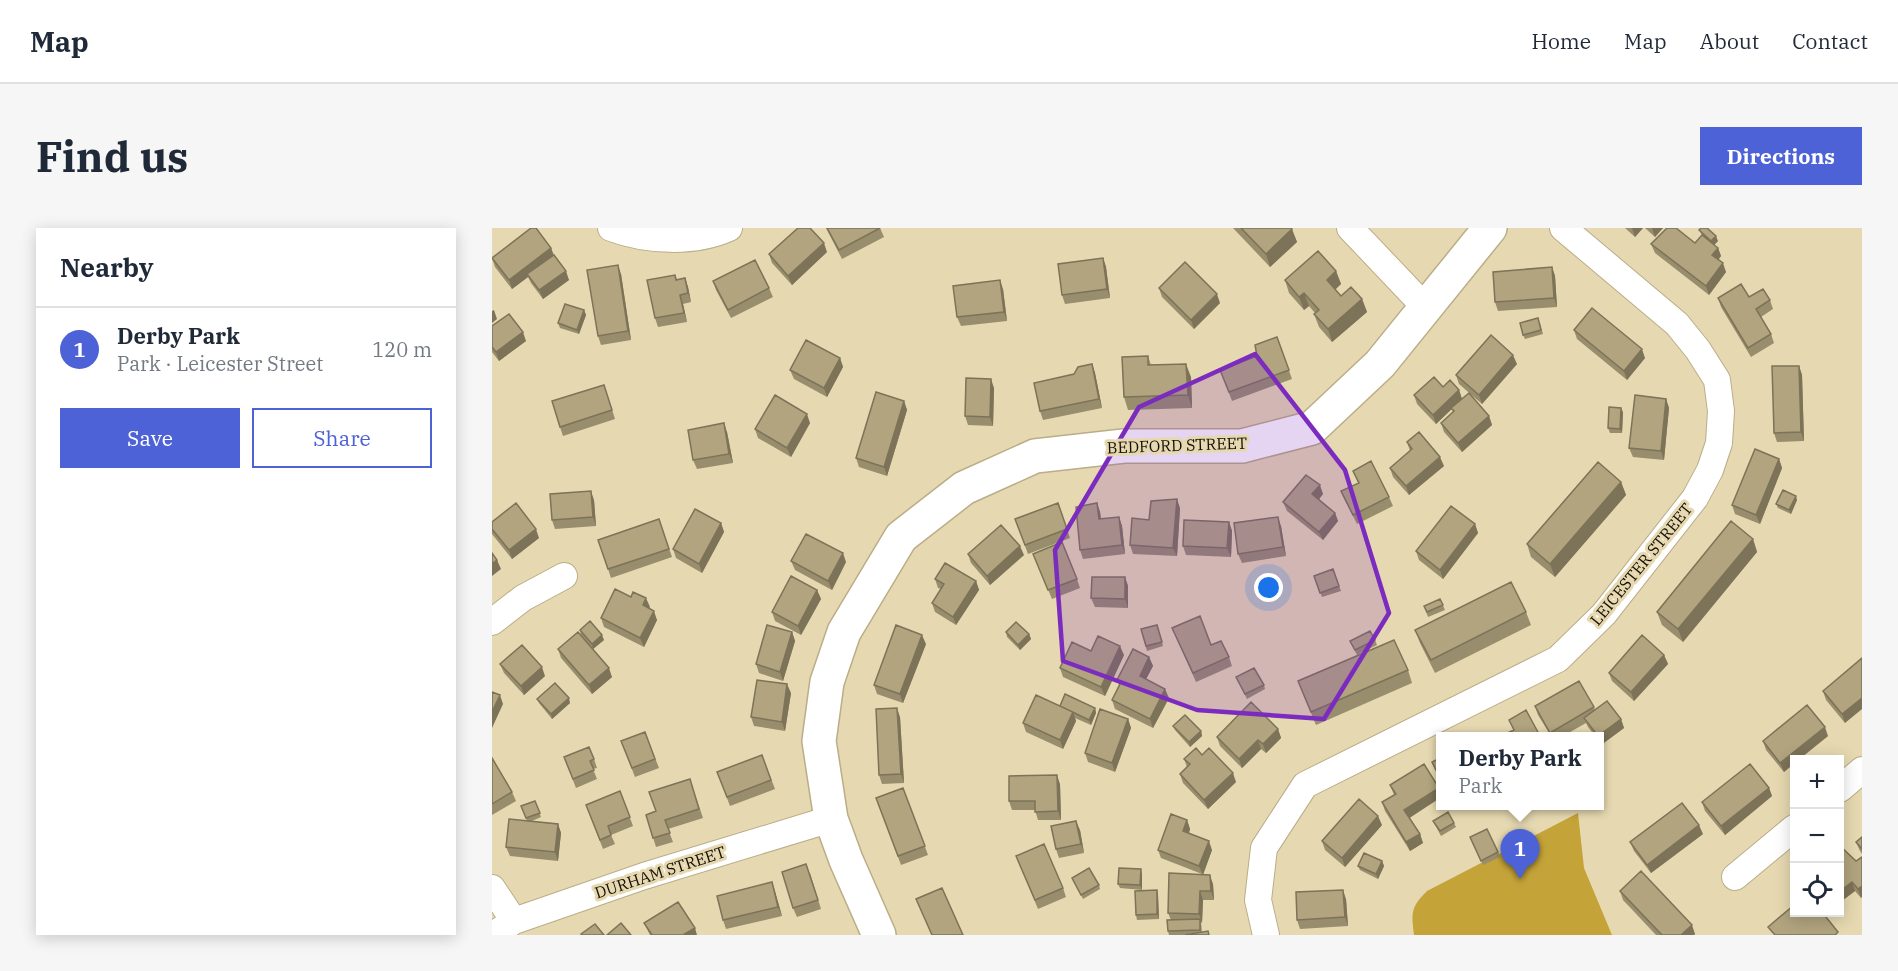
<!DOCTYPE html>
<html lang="en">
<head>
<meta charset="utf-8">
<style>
	:root { --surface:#fff; --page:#f6f6f7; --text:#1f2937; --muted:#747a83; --line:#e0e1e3; --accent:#4d62d7 }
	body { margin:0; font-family:"IBM Plex Serif",serif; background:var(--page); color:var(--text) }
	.controls { position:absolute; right:18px; bottom:18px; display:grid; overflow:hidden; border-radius:0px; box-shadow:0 3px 15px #0003 }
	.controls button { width:54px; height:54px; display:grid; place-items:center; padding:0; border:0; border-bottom:2px solid var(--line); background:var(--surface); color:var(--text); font:30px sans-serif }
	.you { position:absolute; left:777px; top:360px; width:21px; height:21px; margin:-15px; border:4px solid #fff; border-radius:50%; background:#1a73e8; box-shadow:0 0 0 9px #1a73e833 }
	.badge { display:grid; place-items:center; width:39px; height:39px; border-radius:50%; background:var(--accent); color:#fff; font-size:20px; font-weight:700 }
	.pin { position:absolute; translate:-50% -50px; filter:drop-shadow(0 2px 3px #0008) }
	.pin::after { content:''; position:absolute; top:32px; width:21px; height:18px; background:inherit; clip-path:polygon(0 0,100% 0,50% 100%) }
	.popup { position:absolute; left:944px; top:504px; width:168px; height:78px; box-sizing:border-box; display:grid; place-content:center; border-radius:0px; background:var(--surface); filter:drop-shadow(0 2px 4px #0005); font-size:20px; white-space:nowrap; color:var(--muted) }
	.popup b { font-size:22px; color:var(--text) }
	.popup::after { content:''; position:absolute; left:50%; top:100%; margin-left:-12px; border:12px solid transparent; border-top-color:var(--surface) }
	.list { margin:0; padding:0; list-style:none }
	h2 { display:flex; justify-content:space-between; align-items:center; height:78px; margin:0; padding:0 24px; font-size:26px }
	h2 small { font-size:20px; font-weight:400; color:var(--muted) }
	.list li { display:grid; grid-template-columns:39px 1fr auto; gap:18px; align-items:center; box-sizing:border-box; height:84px; padding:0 24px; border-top:2px solid var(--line) }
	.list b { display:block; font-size:22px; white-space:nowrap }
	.list p { margin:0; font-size:20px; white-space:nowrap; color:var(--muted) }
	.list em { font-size:20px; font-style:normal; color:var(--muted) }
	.actions { display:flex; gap:12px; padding:18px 24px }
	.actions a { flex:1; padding:14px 0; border:2px solid var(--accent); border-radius:0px; text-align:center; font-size:21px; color:var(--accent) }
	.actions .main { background:var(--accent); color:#fff }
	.icon { flex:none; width:33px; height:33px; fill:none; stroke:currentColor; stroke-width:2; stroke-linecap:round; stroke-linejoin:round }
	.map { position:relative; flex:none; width:1370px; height:707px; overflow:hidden; border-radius:0px }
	header { display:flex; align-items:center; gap:36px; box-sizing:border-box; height:84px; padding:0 30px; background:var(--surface); border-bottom:2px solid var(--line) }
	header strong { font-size:28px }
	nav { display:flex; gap:33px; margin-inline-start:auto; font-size:21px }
	.intro { display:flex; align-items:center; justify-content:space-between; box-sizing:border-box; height:144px; padding:0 36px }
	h1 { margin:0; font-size:42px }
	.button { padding:15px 27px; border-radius:0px; background:var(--accent); color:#fff; font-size:21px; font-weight:700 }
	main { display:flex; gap:36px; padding:0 36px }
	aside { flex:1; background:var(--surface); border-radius:0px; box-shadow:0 3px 15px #0003 }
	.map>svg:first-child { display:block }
</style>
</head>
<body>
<header>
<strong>Map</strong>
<nav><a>Home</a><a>Map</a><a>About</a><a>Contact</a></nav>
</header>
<div class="intro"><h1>Find us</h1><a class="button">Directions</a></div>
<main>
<aside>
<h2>Nearby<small></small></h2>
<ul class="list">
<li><span class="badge">1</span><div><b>Derby Park</b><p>Park · Leicester Street</p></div><em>120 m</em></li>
</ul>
<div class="actions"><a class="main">Save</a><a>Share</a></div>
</aside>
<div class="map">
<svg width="1370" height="707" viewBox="0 0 1370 707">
	<rect width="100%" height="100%" fill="#e6d9b1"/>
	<path fill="#c4a339" d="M1086,585L1092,640L1120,707H922C919,684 919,679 935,663Z"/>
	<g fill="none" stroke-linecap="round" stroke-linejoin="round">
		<g stroke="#baad87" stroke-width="28">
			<path id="street" d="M119,0C154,13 202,16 237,0
				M858,0L934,80
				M0,394L31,370L72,348
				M1348,561L1370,542
				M1243,649L1302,600
				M0,660L22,693
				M1,707L22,693L152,648L339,591
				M774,707L766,672L772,620L813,557L1066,431L1112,386L1203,270L1218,242L1227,215L1229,183L1225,152L1206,122L1185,96L1071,0"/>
		</g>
		<g stroke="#baad87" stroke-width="36">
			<path id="secondary" d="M387,707L354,632L339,591L327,513L335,454L352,404L409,309L472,260L543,228L632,218H750L820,200L888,136L998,0"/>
		</g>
		<use href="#street" stroke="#fff" stroke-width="26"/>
		<use href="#secondary" stroke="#fff" stroke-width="33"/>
	</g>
	<path fill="#988d6c" d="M334,0H388L392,9L350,31Z
		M741,0H799L805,14L778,39Z
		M1133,0H1151L1143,9Z
		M1153,0H1171L1163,9Z
		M1207,2L1226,13L1222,17L1226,20L1229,28L1226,32L1234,44L1217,67L1163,25L1159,16L1203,15L1210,7Z
		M59,20L62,27L77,52L51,71L39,55L36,49L20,61L3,39L0,30Z
		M335,24L300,57L280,35L277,26Z
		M611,30L614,39L618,70L573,76L570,67Z
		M1060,39L1063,48L1065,79L1006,83L1003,74Z
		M844,43L849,56L843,62L849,68L870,71L875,84L840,114L827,99L822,86L823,85L817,78L812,82L797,65L793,52Z
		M129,46L139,112L109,117L106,108Z
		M183,47L185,52L193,50L196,59L199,74L191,76L195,94L166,99L163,90Z
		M221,53L277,60L281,69L239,90L224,62Z
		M667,60L728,75L702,101L670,69Z
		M511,61L515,93L469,98L465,89Z
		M1257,69L1278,72L1281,81L1269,89L1279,106L1282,115L1259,129L1229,79L1226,70Z
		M92,82L94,87L87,106L68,100L66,95Z
		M1048,95L1051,106L1033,111L1031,107Z
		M0,98L34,113L7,133L0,124Z
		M1082,102L1153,130L1135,152L1085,111Z
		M785,109L800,151L740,173L728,142L765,128Z
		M656,128L659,137L699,149L700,180L636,182L632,169Z
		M348,130L351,139L335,169L302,151L298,142Z
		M600,136L603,145L610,180L551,192L548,183L582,146Z
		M1025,136L990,176L967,156L964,147Z
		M1307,138L1310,147L1312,213L1285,214L1282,205Z
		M951,159L967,162L970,171L997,188L1000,197L970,224L952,204L949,195L961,184L960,181L944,196L925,176L922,167Z
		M502,160L501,198L476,197L473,188Z
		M115,166L123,191L71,208L68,199Z
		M1174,171L1177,180L1172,232L1141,229L1137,220Z
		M412,173L415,182L395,248L367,239L364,230Z
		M1131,184L1130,205H1118L1116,200Z
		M318,195L299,229L266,210L263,201Z
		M235,204L241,235L205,241L201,232Z
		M915,214L952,238L917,267L901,249L898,240L918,223Z
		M1287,231L1290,240L1268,296L1243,286L1240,277Z
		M861,243L897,269L901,278L865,296L853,272L849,263L866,255Z
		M1129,254L1134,267L1063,349L1039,329L1035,316Z
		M831,266L827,271L843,285L846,293L831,312L795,283L791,274Z
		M102,272L104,298L63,301L60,292Z
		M1305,272L1299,286L1286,280L1284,276Z
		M566,275L578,310L536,326L523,291Z
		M605,275L608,284L609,291L627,289L630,298L633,326L591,331L588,322Z
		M688,280L685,328L641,326L638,317L657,292Z
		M167,291L180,329L119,350L116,341Z
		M0,294L47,310L20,331L0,306Z
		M737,294L740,303L739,329L694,327L691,318Z
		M229,295L232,304L210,345L184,330L181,321Z
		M983,296L986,305L951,351L927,332L924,323Z
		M789,298L794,328L750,335L746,326Z
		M1261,311L1265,324L1191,414L1170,397L1165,384Z
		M476,326L532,327L498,357L479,335Z
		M299,333L354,334L340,362L303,342Z
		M545,335L585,351L588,360L560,371Z
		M841,341L849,363L830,369L822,348Z
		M633,349L636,358V380L603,379L599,370Z
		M443,351L484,353L487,362L464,397L443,384L440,375L449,361L446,360Z
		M325,362L329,371L309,407L283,393L280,384Z
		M948,371L953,382L936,389L932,378Z
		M158,379L157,380L165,392L152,419L112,399L109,390Z
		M1034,384L1039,397L943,445L928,415L923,402Z
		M665,397L671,418L655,423L649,401Z
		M680,400L719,417L737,429L740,438L704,454Z
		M88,402L112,412L101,421L89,407Z
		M300,404L303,413L291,453L267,445L264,436Z
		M514,404L537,406L539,411L528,422L515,409Z
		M883,412L885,417L865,427L858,413Z
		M434,416L411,475L385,466L382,457Z
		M66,421L120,449L100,466L69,430Z
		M599,423L632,427L613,468L571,449L568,440Z
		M1172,427L1176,436L1142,473L1120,453L1117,445Z
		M657,429L661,438L654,451L677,470L661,500L623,481L620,472L627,457L625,452Z
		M1370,430L1353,495L1334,472L1331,463Z
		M8,436L53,448L32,467L12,445Z
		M916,442L920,455L824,497L806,453Z
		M744,449L772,457L773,461L755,471Z
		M299,465L293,503L262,498L259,489Z
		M45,471L78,475L60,491L47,475Z
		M568,478L603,480L604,485L599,497L583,490L584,493L571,521L534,504L531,495Z
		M1043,478L1102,479L1103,482L1129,491L1132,500L1109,517L1107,515V508H1103L1096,499L1094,495L1071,508H1059L1046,487Z
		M408,489L412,555L390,556L387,547Z
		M636,491L639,500L623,544L596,534L593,525Z
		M681,498L709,503L710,508L698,519L683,502Z
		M786,501L789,510L774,525L769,521L750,540L728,518L725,509Z
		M153,504L167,540L143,549L129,513Z
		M1336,508L1292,544L1274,522L1271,513Z
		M270,527L283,561L238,578L225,544Z
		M710,527L744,554L716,581L691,555L688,546L695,539L692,531Z
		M72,529L102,531L105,540L101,541L105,551L84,560Z
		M0,530L20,564L24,573L0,587Z
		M948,530V553L940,534Z
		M198,551L211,590L176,601L181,614L164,619L154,587L164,583Z
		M568,556L569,592H546L543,582H520L517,573Z
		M898,557L928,606L931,615L918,623L893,583L890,574L902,567Z
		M411,560L436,627L409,637L384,570Z
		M1277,560L1280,568L1233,607L1213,583L1210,574Z
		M128,563L141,598L119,607L123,616L111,621L94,577Z
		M43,573L49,589L40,593L66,596L69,605L66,633L18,628L14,619L35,593L29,578Z
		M695,592L698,601L697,606L720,622L711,646L721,656L722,672H711L710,695L709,694L710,704L716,703L717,707H677L676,703L679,692L676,685L710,646L669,630L666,622Z
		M941,593L962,595L964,599L949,608Z
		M890,597L853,639L833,622L830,613Z
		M588,602L592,625L567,630L564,621Z
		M1211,606L1159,645L1142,623L1138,614Z
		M978,609L1006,624L1008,629L991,637Z
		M1370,609V626L1368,623L1364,614Z
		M524,628L571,660L574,669L546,681Z
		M890,633L892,638L886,651L868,642L866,638Z
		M1364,633L1369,670L1363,663L1347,675Z
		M318,645L329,681L305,689L301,680Z
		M650,646V662L628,660L626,656Z
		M580,650L607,657L608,661L591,671Z
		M280,654L290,688L234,701L231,692Z
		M665,662L666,667L667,691L645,692L644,687Z
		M1128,663L1203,706L1202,707H1164L1131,672Z
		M854,671L856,698L808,701L805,692Z
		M152,695L205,707H158Z"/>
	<path fill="#7c7358" d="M1140,0H1151L1143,9Z
		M1160,0H1171L1163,9Z
		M800,1L805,14L778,39L774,26Z
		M1224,8L1226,13L1221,18L1219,13Z
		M332,15L335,24L300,57L296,48Z
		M59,20L62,29L35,46L36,49L20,61L17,52Z
		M1226,20L1229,28L1223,36L1220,27Z
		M611,30L614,39L618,70L615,61Z
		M1231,35L1234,44L1217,67L1214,58Z
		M126,37L129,46L139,112L136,103Z
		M1060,39L1063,48L1065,79L1062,70Z
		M74,43L77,52L51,71L47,62Z
		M844,43L849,56L839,65L835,52Z
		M193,50L196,59L199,74L196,65Z
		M508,52L511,61L515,93L512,84Z
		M812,65L817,78L812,82L807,69Z
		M725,66L728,75L702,101L699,92Z
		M188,67L191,76L195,94L192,85Z
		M870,71L875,84L840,114L836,101Z
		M2,82L5,91L0,95V83Z
		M92,82L94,87L87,106L85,102Z
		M31,104L34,113L7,133L4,124Z
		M1150,121L1153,130L1135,152L1132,143Z
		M1021,127L1025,136L990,176L987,167Z
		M348,130L351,139L335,169L332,160Z
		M600,136L603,145L610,180L607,171Z
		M694,136L699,149L700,180L696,167Z
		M1307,138L1310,147L1312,213L1309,204Z
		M499,151L502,160L501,198L498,189Z
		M967,162L970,171L944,196L941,187Z
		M1174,171L1177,180L1172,232L1169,223Z
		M412,173L415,182L395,248L392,239Z
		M1129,180L1131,184L1130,205L1128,201Z
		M315,186L318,195L299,229L295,220Z
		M997,188L1000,197L970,224L966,215Z
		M232,195L235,204L241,235L237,226Z
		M948,229L952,238L917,267L914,258Z
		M1287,231L1290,240L1268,296L1264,287Z
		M1129,254L1134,267L1063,349L1058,336Z
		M828,257L831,266L824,275L820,266Z
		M99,263L102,272L104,298L101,289Z
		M1304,268L1305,272L1299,286L1297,282Z
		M685,271L688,280L685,328L681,320Z
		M605,275L608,284L610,300L607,291Z
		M843,285L846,293L831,312L827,304Z
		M627,289L630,298L633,326L630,317Z
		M786,289L789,298L794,328L791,319Z
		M737,294L740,303L739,329L735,320Z
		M229,295L232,304L210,345L207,336Z
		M983,296L986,305L951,351L948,342Z
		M44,301L47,310L20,331L17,322Z
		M1261,311L1265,324L1191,414L1186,401Z
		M528,318L532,327L498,357L495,348Z
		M351,325L354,334L340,362L336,353Z
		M5,332L9,341L0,348V336Z
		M633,349L636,358V380L633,371Z
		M484,353L487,362L464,397L461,389Z
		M325,362L329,371L309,407L306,398Z
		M154,370L158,379L154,386L151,377Z
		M162,383L165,392L152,419L148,410Z
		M300,404L303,413L291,453L288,444Z
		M537,406L539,411L528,422L526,417Z
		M110,407L112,412L101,421L100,416Z
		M430,407L434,416L411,475L408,466Z
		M628,418L632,427L613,468L609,459Z
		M1172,427L1176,436L1142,473L1139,464Z
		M657,429L661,438L651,457L648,448Z
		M50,439L53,448L32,467L29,458Z
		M117,440L120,449L100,466L97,457Z
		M295,456L299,465L293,503L290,494Z
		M673,461L677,470L661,500L658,491Z
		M8,467L11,476L0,500V484Z
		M77,470L78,475L60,491L59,486Z
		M1370,470V481L1353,495L1350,486Z
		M405,480L408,489L412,555L409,546Z
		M603,480L604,485L599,497L597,492Z
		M581,484L584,493L571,521L568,512Z
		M636,491L639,500L623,544L620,535Z
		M1129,491L1132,500L1109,517L1107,513V508H1106Z
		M1333,499L1336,508L1307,531H1302V535L1292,544L1288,535Z
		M786,501L789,510L774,525L771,516Z
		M709,503L710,508L698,519L697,514Z
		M766,512L769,521L750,540L747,531Z
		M741,545L744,554L716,581L712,572Z
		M565,547L568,556L569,592L566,583Z
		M947,560L948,565V570L916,591L912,582Z
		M1277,560L1280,568L1233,607L1229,598Z
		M886,588L890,597L853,639L850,630Z
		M695,592L698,601L694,612L691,603Z
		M584,593L588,602L592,625L589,616Z
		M66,596L69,605L66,633L63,624Z
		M1207,597L1211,606L1159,645L1155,637Z
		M928,606L931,615L918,623L914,614Z
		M717,613L720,622L711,647L707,638Z
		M890,633L892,638L886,651L884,646Z
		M649,641L650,646V662L648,657Z
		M718,647L721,656L722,672L719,663Z
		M280,654L283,663L290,688L286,679Z
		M1360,654L1363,663L1347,675V664Z
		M1370,658V669L1369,670L1366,661Z
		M665,662L666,667L667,691L665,686Z
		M851,662L854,671L856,698L853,689Z
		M708,663L711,672L710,695L707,686Z
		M1200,697L1203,706L1202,707H1189Z
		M203,700L205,707H191Z"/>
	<path fill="#b1a47e" stroke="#7c7358" stroke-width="1.5" d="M39,0H44L59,20L17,52L0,30Z
		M306,0H318L332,15L296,48L277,26Z
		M335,0H388L347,22Z
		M749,0H799L800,1L774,26Z
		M1175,0H1184L1203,15L1210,7L1226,20L1220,27L1231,35L1214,58L1159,16Z
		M1209,0H1215L1224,8L1219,13L1207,2Z
		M826,23L844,43L835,52L849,68L859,59L870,71L836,101L822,86L827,82L812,65L807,69L793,52Z
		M62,27L74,43L47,62L35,46Z
		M611,30L615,61L570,67L566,36Z
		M263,32L277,60L236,82L221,53Z
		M693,34L725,66L699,92L667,60Z
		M126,37L136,103L106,108L95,42Z
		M1060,39L1062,70L1003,74L1001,44Z
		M183,47L184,52L193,50L196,65L188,67L192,85L163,90L155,52Z
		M508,52L512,84L465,89L461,58Z
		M1249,56L1257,69L1271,61L1278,72L1264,81L1279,106L1256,120L1226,70Z
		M73,76L92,82L85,102L66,95Z
		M1100,80L1150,121L1132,143L1082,102Z
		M17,86L31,104L4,124L0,119V98Z
		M1046,90L1049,102L1031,107L1028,95Z
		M999,107L1021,127L987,167L964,147Z
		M785,109L797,142L737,164L728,142L765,128L763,117Z
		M314,112L348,130L332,160L298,142Z
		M656,128V137L694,136L696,167L632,169L630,129Z
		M600,136L607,171L548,183L542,155L582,146L586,139Z
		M1280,138H1307L1309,204L1282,205Z
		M942,149L951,159L958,152L967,162L941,187L922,167Z
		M474,150L499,151L498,189L473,188Z
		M112,157L120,182L68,199L60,173Z
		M384,164L412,173L392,239L364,230Z
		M977,165L997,188L966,215L949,195L962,183L959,180Z
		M283,167L315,186L295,220L263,201Z
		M1143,167L1174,171L1169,223L1137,220Z
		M1117,179L1129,180L1128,201L1116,200Z
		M232,195L237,226L201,232L196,202Z
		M927,204L948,229L914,258L898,240L920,221L915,214Z
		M1263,221L1287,231L1264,287L1240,277Z
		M879,233L897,269L861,287L849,263L867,255L861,243Z
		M1106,234L1129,254L1058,336L1035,316Z
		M814,247L828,257L820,266L843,285L827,304L791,274Z
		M1291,262L1304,268L1297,282L1284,276Z
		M99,263L101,289L60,292L58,266Z
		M685,271L681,320L638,317L640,290L657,292L659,273Z
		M24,275L44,301L17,322L0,301V294Z
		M566,275L575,301L533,317L523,291Z
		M605,275L607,291L627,289L630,317L588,322L584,279Z
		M959,278L983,296L948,342L924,323Z
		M203,281L229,295L207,336L181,321Z
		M786,289L791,319L746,326L742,295Z
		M167,291L177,321L116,341L106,312Z
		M692,292L737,294L735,320L691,318Z
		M1239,293L1261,311L1186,401L1165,384Z
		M509,297L528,318L495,348L476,326Z
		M314,306L351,325L336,353L299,333Z
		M570,314L585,351L556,362L541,326Z
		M0,325L5,332L0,336Z
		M453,335L484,353L461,389L440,375L452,356L443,351Z
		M841,341L847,358L828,365L822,348Z
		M299,348L325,362L306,398L280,384Z
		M600,349H633V371L599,370Z
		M1019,354L1034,384L939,432L923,402Z
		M123,361L139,369L141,364L154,370L151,377L162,383L148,410L109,390Z
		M948,371L951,377L935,384L932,378Z
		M708,388L719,417L729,413L737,429L701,445L680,400Z
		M98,393L110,407L100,416L88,402Z
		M524,394L537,406L526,417L514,404Z
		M275,397L300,404L288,444L264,436Z
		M404,397L430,407L408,466L382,457Z
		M665,397L670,414L654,418L649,401Z
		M878,403L883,412L863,422L858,413Z
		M86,404L117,440L97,457L66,421Z
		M1150,407L1172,427L1139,464L1117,445Z
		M606,408L628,418L609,459L568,440L580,414L599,423Z
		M902,412L916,442L819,484L806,453Z
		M30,417L50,439L29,458L8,436Z
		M641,421L657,429L648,448L673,461L658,491L620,472L629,454L625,452Z
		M1370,430V470L1350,486L1331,463Z
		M762,440L772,457L753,466L744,449Z
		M265,452L295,456L290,494L259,489Z
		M1087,453L1102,479L1058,505L1043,478Z
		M63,455L77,470L59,486L45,471Z
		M0,464L8,467L0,484Z
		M573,466L603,480L597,492L568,478Z
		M544,467L581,484L568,512L531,495Z
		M1115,473L1129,491L1106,508L1092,490Z
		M759,474L786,501L771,516L766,512L747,531L725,509Z
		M1315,477L1333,499L1288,535L1271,513Z
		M405,480L409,546L387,547L384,481Z
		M608,481L636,491L620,535L593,525Z
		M1034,482L1048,508H1009L1022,502L1017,492Z
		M693,487L709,503L697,514L681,498Z
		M153,504L163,531L140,540L129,513Z
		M97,519L102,531L98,533L102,542L81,551L72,529Z
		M704,520L710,527L717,520L741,545L712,572L688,546L698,536L692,531Z
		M270,527L279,552L235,569L225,544Z
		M0,530L20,564L0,576Z
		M948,530V550L940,534Z
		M932,536L947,560L912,582L928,606L914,614L890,574L904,566L898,557Z
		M1258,536L1277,560L1229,598L1210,574Z
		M565,547L566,583L543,584V573H517V548Z
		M198,551L207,581L173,592L178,605L161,610L154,587L164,583L157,564Z
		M411,560L433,618L406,628L384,570Z
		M128,563L138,589L116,598L119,607L108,612L94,577Z
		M867,571L886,588L850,630L830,613Z
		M43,573L48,585L34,590L29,578Z
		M1190,575L1207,597L1155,637L1138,614Z
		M956,584L962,595L948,603L941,593Z
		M679,586L695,592L691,603L717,613L707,638L666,622Z
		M17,591L66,596L63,624L14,619Z
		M584,593L589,616L564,621L559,598Z
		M995,601L1006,624L989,633L978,609Z
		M1370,609V621L1364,614Z
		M552,616L571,660L543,672L524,628Z
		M1347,617L1364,633L1370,629V658L1366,661L1360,654L1347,664Z
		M872,625L890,633L884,646L866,638Z
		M314,636L326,672L301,680L290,644Z
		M597,640L607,657L589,667L580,650Z
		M627,640L649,641L648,657L626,656Z
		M1149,643L1200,697L1189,707H1170L1128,663Z
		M677,645L718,647L719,663H708L707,686L676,685Z
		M280,654L286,679L231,692L225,668Z
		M450,660L471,707H440L424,671Z
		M665,662V686L644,687L643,663Z
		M851,662L853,689L805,692L804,664Z
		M186,674L203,700L191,707H160L152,695Z
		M1302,677V684H1330L1346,704L1343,707H1283L1276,699Z
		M708,691V702L676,703L675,692Z
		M129,695L139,707H115Z
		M103,696L112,707H90L89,706Z
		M716,703L717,707H693Z"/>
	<path fill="#7b2cbf" fill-opacity="0.2" stroke="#7b2cbf" stroke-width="4.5" stroke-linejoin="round" d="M763,126L853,242L897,385L832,491L705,482L571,433L563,322L647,179Z"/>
	<g text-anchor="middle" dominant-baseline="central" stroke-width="6" stroke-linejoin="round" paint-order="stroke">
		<g font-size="16" fill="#151003" stroke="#e6d9b1">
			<text transform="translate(685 217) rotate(-2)">BEDFORD STREET</text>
			<text transform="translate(1149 336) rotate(-51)">LEICESTER STREET</text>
			<text transform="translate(168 644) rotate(-18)">DURHAM STREET</text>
		</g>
	</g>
</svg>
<div class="controls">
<button>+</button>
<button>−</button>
<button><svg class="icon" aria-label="locate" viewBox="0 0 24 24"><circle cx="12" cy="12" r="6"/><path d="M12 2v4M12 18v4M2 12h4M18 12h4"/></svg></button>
</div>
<div class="you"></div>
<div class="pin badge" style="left:1028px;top:651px">1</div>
<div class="popup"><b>Derby Park</b>Park</div>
</div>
</main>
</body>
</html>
